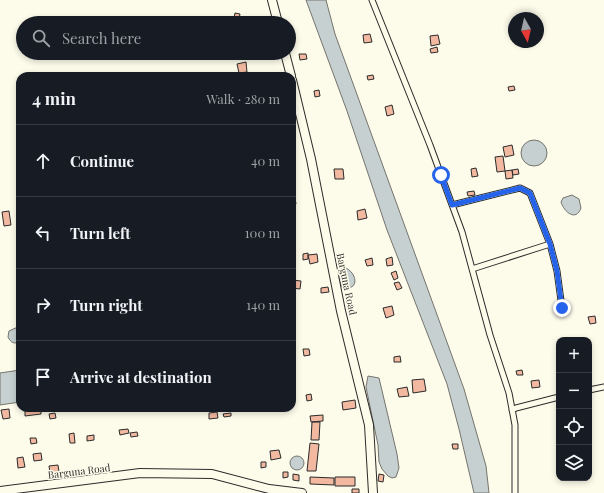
<!DOCTYPE html>
<html lang="en">
<head>
<meta charset="utf-8">
<style>
	:root { --surface:#171b24; --page:#242831; --text:#f1f3f6; --muted:#9ea1a6; --line:#363941 }
	body { margin:0; font-family:"Playfair Display",serif; background:var(--page); color:var(--text) }
	.controls { position:absolute; right:12px; bottom:12px; display:grid; overflow:hidden; border-radius:8px; box-shadow:0 2px 6px #0003 }
	.controls button { width:36px; height:36px; display:grid; place-items:center; padding:0; border:0; border-bottom:1px solid var(--line); background:var(--surface); color:var(--text); font:20px sans-serif }
	.compass { position:absolute; left:508px; top:12px; width:36px; height:36px; border-radius:50%; background:var(--surface); box-shadow:0 2px 6px #0003; rotate:172deg }
	.stop { position:absolute; width:12px; height:12px; margin:-9px; border:3px solid #2563eb; border-radius:50%; background:#fff }
	.stop.end { background:#2563eb; border-color:#fff; box-shadow:0 1px 4px #0008 }
	.list { margin:0; padding:0; list-style:none }
	h2 { display:flex; justify-content:space-between; align-items:center; height:52px; margin:0; padding:0 16px; font-size:17px }
	h2 small { font-size:13px; font-weight:400; color:var(--muted) }
	.list li { display:grid; grid-template-columns:26px 1fr auto; gap:12px; align-items:center; box-sizing:border-box; height:72px; padding:0 16px; border-top:1px solid var(--line) }
	.list b { display:block; font-size:15px; white-space:nowrap }
	.list em { font-size:13px; font-style:normal; color:var(--muted) }
	.icon { flex:none; width:22px; height:22px; fill:none; stroke:currentColor; stroke-width:2; stroke-linecap:round; stroke-linejoin:round }
	.map { position:relative; flex:none; width:604px; height:493px; overflow:hidden }
	.search { position:absolute; background:var(--surface); box-shadow:0 2px 6px #0003; left:16px; top:16px; width:280px; height:44px; display:flex; align-items:center; gap:10px; box-sizing:border-box; padding:0 14px; border-radius:22px; color:var(--muted); font-size:15px }
	.panel { position:absolute; background:var(--surface); box-shadow:0 2px 6px #0003; left:16px; top:72px; width:280px; height:340px; border-radius:12px }
	.map>svg:first-child { display:block }
</style>
</head>
<body>
<div class="map">
<svg width="604" height="493" viewBox="0 0 604 493">
	<rect width="100%" height="100%" fill="#fdfbea"/>
	<path fill="#c7d0d0" stroke="#74746e" d="M306,0H326L335,34L464,389L486,466L489,493H474L459,429L447,384L387,230L347,111Z
		M521 153a13 13 0 1 1 26 0a13 13 0 1 1-26 0Z
		M572,195L579,199L581,208C576,222 564,212 561,202L563,198Z
		M346,268C358,274 359,292 342,287L338,276L340,269Z
		M20,326V342C14,344 11,343 8,337L9,331Z
		M20,370V402L0,405V373Z
		M368,376L379,378L397,454L399,468L396,477L392,478L388,476L382,469L379,462L378,445L366,387Z
		M290 463a7 7 0 1 1 14 0a7 7 0 1 1-14 0Z"/>
	<path fill="#f2b8a0" stroke="#2b2b2b" d="M235,13L240,14L239,19L234,18Z
		M231,18L237,19L236,23H230Z
		M370,34L372,42L364,43L363,35Z
		M438,35L440,44L431,46L430,36Z
		M437,47L438,52L431,53L430,49Z
		M299,54H306L307,59L300,60Z
		M246,62L247,72L239,73L237,64Z
		M373,75L374,79L368,80L367,76Z
		M514,86L515,90L509,91L508,87Z
		M319,90L320,96L315,97L314,91Z
		M392,105L394,114L387,116L385,107Z
		M512,145L514,155L505,157L503,147Z
		M503,156L505,171L497,172L495,157Z
		M476,168L478,176L472,177L471,169Z
		M334,169H343L344,179H335Z
		M518,169L519,174L513,175L512,170Z
		M512,170L513,178L506,179L505,171Z
		M474,191L475,195L468,196L467,192Z
		M294,193L296,204H292V194Z
		M365,209L367,218L358,220L357,211Z
		M9,211L11,225L4,226L2,212Z
		M308,253V259L303,260V254Z
		M317,254L318,262L310,264L308,255Z
		M392,257L393,265L387,266L386,259Z
		M372,258L373,265L367,266L365,260Z
		M396,271L398,278L394,280L391,273Z
		M292,280L301,281L300,289L292,288Z
		M399,282L402,288L397,290L394,283Z
		M328,287L329,292L321,293V288Z
		M392,306L394,315L386,318L383,308Z
		M595,316L596,323L590,324L588,317Z
		M303,349H309L310,355L304,356Z
		M400,356L401,362H394V357Z
		M522,370L523,375H517L516,371Z
		M424,379L426,391L413,393L412,380Z
		M539,380L540,387L532,388L531,381Z
		M407,387L409,396L399,397L397,389Z
		M311,394L312,400L307,401L306,395Z
		M355,400L356,408L343,410L342,402Z
		M25,408H41V414L25,416Z
		M9,409L10,418L3,419L1,410Z
		M217,412L218,418L209,419V413Z
		M55,413L56,418L50,419L49,414Z
		M231,413V416L224,417L223,414Z
		M323,415V421L311,422L310,416Z
		M312,422H320L319,440H311Z
		M128,429L129,433L120,435L119,430Z
		M137,432L138,436L131,437L130,433Z
		M74,433L75,443H70L69,434Z
		M94,435V440L87,441V436Z
		M30,438H36L37,443L31,444Z
		M310,443L319,444L316,471H307Z
		M452,444H458V449H453Z
		M279,450L281,458L271,460L270,451Z
		M41,453L42,460L34,461L33,454Z
		M23,457L25,467L18,468L17,458Z
		M261,462H266V467L261,468Z
		M58,465L59,472L50,473L49,466Z
		M283,472H288V477L283,478Z
		M293,474L299,475V481L293,480Z
		M379,474L384,475L383,482L378,481Z
		M310,477L334,478V485L310,484Z
		M335,477H355V486H335Z
		M352,489H359V493H352Z"/>
	<g fill="none" stroke-linecap="round" stroke-linejoin="round">
		<g stroke="#2b2b2b" stroke-width="7">
			<path id="street" d="M372,0L430,145L462,232L490,335L509,393L515,425V493
				M452,205L520,188L530,193L550,244L557,271L562,308
				M472,269L550,244
				M589,390L604,387
				M512,410L516,408L559,397"/>
		</g>
		<g stroke="#2b2b2b" stroke-width="10">
			<path id="primary" d="M272,0L278,23
				M285,53L291,76
				M292,80L311,159L341,311L369,425L373,493
				M0,491L140,473L212,474L269,489L302,493"/>
		</g>
		<use href="#street" stroke="#fdfbea" stroke-width="5"/>
		<use href="#primary" stroke="#fdfbea" stroke-width="8"/>
	</g>
	<g fill="none" stroke-linecap="round" stroke-linejoin="round">
		<path stroke="#2563eb" stroke-width="5" d="M441,175L452,205L520,188L530,193L550,244L557,271L562,308"/>
	</g>
	<g text-anchor="middle" dominant-baseline="central" stroke-width="3" stroke-linejoin="round" paint-order="stroke">
		<g font-size="10" fill="#2b2b2b" stroke="#fdfbea">
			<text transform="translate(347 284) rotate(78)">Barguna Road</text>
			<text transform="translate(79 471) rotate(-7)">Barguna Road</text>
		</g>
	</g>
</svg>
<div class="controls">
<button>+</button>
<button>−</button>
<button><svg class="icon" aria-label="locate" viewBox="0 0 24 24"><circle cx="12" cy="12" r="6"/><path d="M12 2v4M12 18v4M2 12h4M18 12h4"/></svg></button>
<button><svg class="icon" aria-label="layers" viewBox="0 0 24 24"><path d="M12 4l9 5-9 5-9-5zM3 14l9 5 9-5"/></svg></button>
</div>
<svg class="compass" viewBox="-18 -18 36 36"><path d="M0-13l5 13h-10z" fill="#e53935"/><path d="M0 13l5-13h-10z" fill="#9ea1a6"/></svg>
<div class="stop" style="left:441px;top:175px"></div>
<div class="stop end" style="left:562px;top:308px"></div>
<div class="search"><svg class="icon" aria-label="search" viewBox="0 0 24 24"><circle cx="10" cy="10" r="6"/><path d="M15 15l6 6"/></svg>Search here</div>
<section class="panel">
<h2>4 min<small>Walk · 280 m</small></h2>
<ul class="list">
<li><svg class="icon" aria-label="ahead" viewBox="0 0 24 24"><path d="M12 20V5M6 11l6-6 6 6"/></svg><div><b>Continue</b></div><em>40 m</em></li>
<li><svg class="icon" aria-label="left" viewBox="0 0 24 24"><path d="M17 20v-9H6M10 6l-5 5 5 5"/></svg><div><b>Turn left</b></div><em>100 m</em></li>
<li><svg class="icon" aria-label="right" viewBox="0 0 24 24"><path d="M7 20v-9h11M14 6l5 5-5 5"/></svg><div><b>Turn right</b></div><em>140 m</em></li>
<li><svg class="icon" aria-label="arrive" viewBox="0 0 24 24"><path d="M6 21V4h12l-3 4 3 4H6"/></svg><div><b>Arrive at destination</b></div></li>
</ul>
</section>
</div>
</body>
</html>
